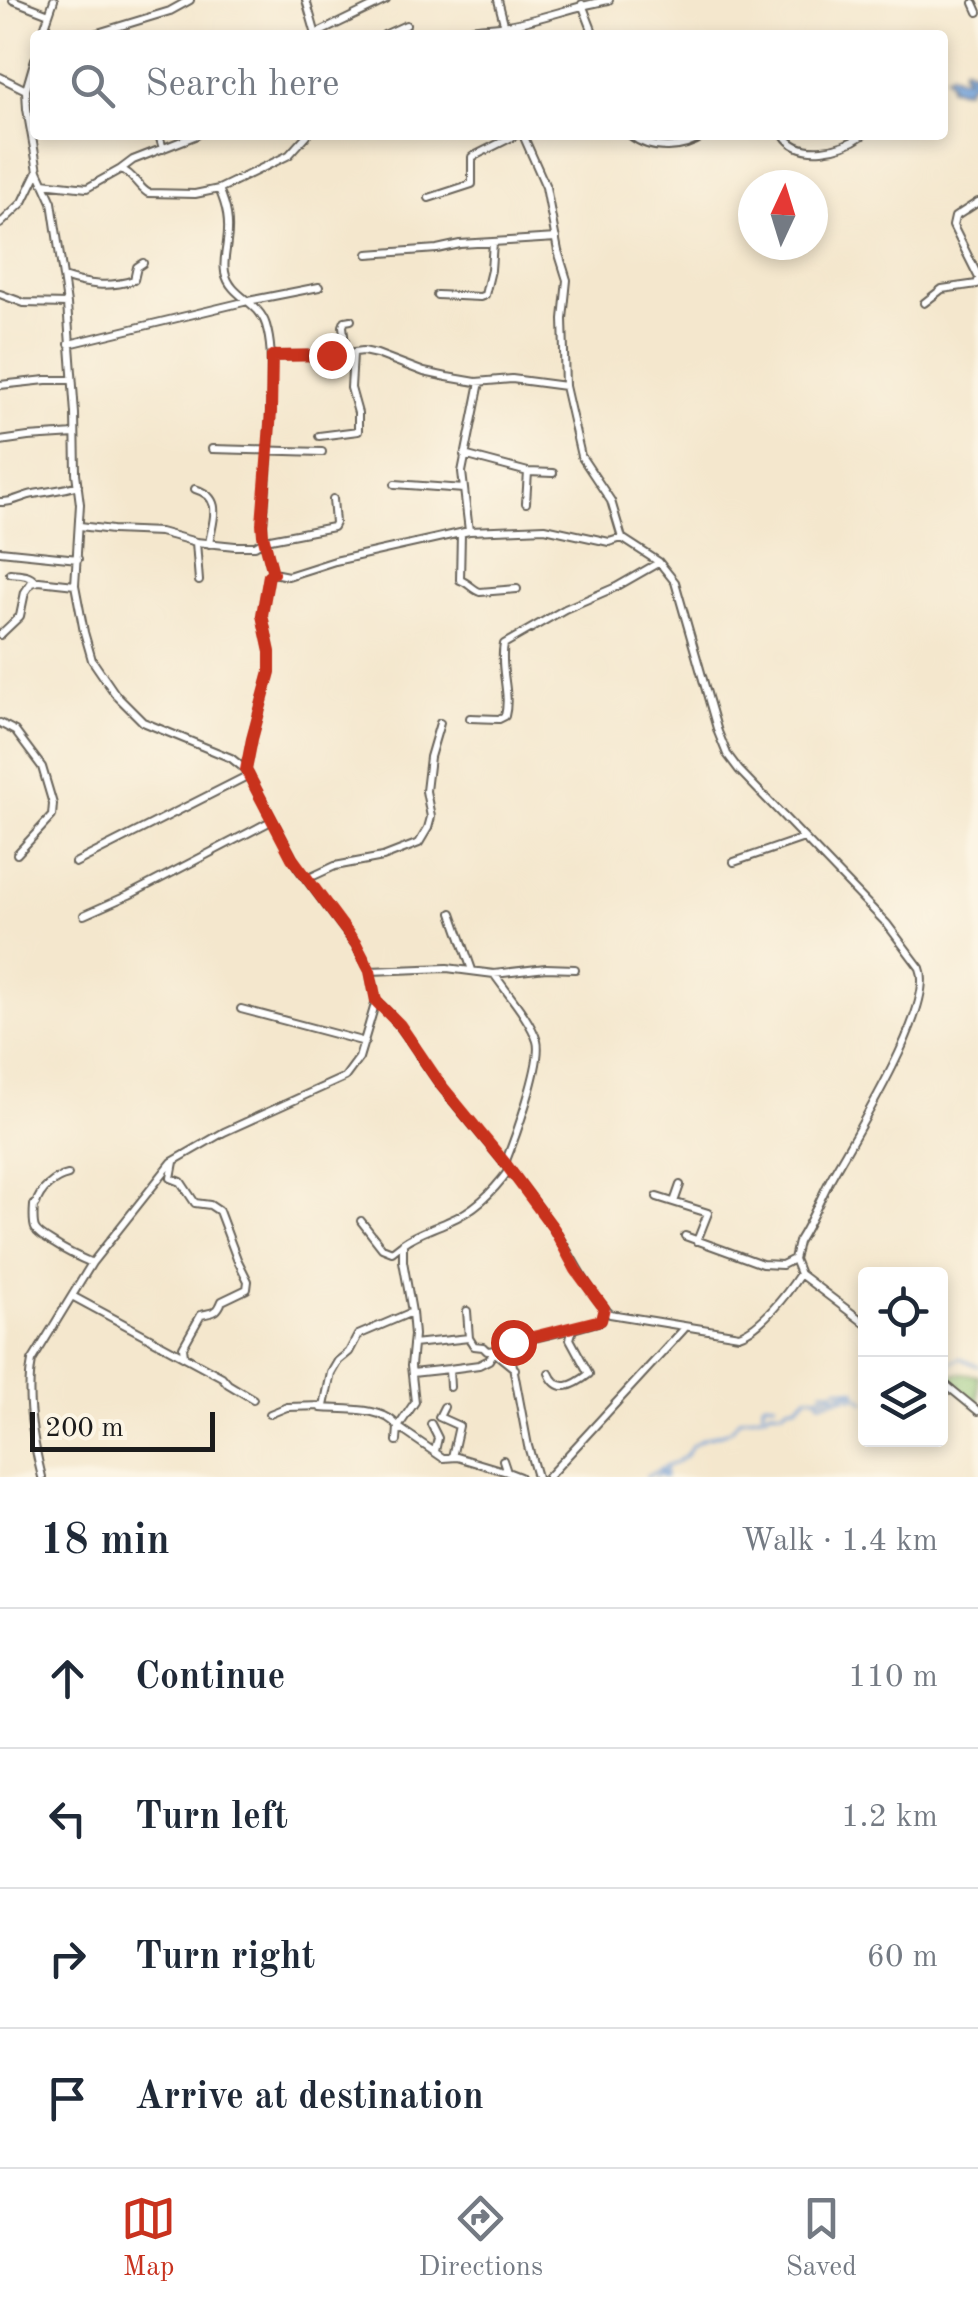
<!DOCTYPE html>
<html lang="en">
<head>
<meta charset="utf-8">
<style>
	:root { --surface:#fff; --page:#f6f6f7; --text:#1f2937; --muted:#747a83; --line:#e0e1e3; --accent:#c8321e }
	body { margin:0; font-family:"Old Standard TT",serif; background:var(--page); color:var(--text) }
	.controls { position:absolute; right:30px; bottom:30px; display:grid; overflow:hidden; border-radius:10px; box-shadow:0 5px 15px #0003 }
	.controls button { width:90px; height:90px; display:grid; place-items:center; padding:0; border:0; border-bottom:2px solid var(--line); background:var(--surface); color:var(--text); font:50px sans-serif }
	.compass { position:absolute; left:738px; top:170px; width:90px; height:90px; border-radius:50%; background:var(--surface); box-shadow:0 5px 15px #0003; rotate:4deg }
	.scale { position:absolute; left:30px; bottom:25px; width:185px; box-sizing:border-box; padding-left:10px; border:5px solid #1c1c1c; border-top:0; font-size:28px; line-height:35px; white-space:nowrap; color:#1c1c1c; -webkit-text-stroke:8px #fcf5e5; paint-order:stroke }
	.stop { position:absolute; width:30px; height:30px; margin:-22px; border:8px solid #c8321e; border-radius:50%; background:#fff }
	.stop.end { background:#c8321e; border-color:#fff; box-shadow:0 2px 10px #0008 }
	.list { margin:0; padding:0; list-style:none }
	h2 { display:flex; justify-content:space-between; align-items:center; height:130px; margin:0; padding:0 40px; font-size:42px }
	h2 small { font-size:32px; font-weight:400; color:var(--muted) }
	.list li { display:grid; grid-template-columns:65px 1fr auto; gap:30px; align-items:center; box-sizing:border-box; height:140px; padding:0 40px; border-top:2px solid var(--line) }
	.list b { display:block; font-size:38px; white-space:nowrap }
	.list em { font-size:32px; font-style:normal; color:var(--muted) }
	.icon { flex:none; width:55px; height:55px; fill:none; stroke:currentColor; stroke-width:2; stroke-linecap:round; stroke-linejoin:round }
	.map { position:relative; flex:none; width:978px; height:1477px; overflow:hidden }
	.search { position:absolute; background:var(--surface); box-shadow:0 5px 15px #0003; left:30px; right:30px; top:30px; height:110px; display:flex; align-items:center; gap:25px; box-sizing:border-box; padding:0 35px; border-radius:10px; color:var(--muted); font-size:38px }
	.sheet { height:690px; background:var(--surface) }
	nav { display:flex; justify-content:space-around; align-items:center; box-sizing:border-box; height:140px; border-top:2px solid var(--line); background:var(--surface); font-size:28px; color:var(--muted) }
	nav a { display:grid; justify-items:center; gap:5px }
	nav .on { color:var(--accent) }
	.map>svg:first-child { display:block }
</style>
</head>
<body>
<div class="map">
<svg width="978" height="1477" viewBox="0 0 978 1477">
	<rect width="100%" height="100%" fill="#fcf5e5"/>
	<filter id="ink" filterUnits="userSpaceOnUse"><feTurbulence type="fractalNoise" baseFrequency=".01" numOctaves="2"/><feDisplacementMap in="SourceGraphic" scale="20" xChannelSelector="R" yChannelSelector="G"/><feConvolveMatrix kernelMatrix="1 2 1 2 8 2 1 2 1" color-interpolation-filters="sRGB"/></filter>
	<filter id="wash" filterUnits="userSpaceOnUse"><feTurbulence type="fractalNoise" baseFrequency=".0048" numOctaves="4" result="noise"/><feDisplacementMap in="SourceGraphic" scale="40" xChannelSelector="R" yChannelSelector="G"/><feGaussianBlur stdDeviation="2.25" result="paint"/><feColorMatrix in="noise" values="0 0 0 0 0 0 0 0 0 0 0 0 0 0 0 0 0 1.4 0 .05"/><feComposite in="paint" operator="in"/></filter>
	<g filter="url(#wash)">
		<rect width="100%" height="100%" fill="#f4e7cd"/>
		<path fill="#8fc577" stroke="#56704a" stroke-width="2.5" d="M962,1373L978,1376V1407L946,1380L948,1376Z"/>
		<path fill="#6f9fd8" stroke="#465e7a" stroke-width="2.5" d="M964,67L975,72L977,79L969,84L966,90L950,88V82L946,76L951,73L960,78L967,77L962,72Z"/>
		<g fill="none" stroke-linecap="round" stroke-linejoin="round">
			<path stroke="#6f9fd8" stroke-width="2.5" d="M940,1362L946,1365L960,1358L978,1366
				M822,1391H833L838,1388L854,1390
				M818,1399L820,1402L850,1396L853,1398
				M763,1411V1404L765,1402L775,1403
				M646,1477L664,1467
				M655,1477L662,1471V1477
				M665,1477V1467C673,1464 681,1460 687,1454C695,1444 686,1449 698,1442C715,1431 728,1439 739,1419L766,1414L770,1410L783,1411L788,1406H796L807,1396H825L856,1391L854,1396L860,1397L862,1401H866"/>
		</g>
	</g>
	<g filter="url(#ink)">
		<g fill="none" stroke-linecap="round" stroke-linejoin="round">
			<g stroke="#68635a" stroke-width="10">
				<path id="minor" d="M13,0L49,14
					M306,0L316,35
					M498,0L507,35
					M974,3L978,12
					M582,4L594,35
					M316,34L386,0
					M42,35L54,0
					M91,35L170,11L190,0
					M384,35L406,25
					M446,35C465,27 487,28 508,25C542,19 575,6 609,0
					M35,59L26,90L27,109L38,171L52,202L67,304L75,414L76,473L80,504L75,585L84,632L92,660L116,695L143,722L231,758L246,770L298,868L356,945L370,971L376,1001L359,1058L345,1077L224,1132L172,1162L92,1263L32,1361C25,1398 33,1441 42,1477
					M0,77L26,90
					M159,135L163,149
					M630,135C652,152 683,150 705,135
					M784,135C800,160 842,150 863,135
					M121,169L133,160L197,135
					M43,183L87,188L121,169C134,175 137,186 148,193L195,194L219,189L289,155L307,135
					M219,189C227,207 230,222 227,242C226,253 223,261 225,272C230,297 259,301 266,325C272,345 271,365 271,386C271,432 266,478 263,524V535L273,573L269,575L262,615L270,652V672L252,739L246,770
					M429,198L472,184V157L516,135
					M978,202L955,217L953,226L978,276
					M0,224L23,202L38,171
					M368,254L437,249L460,244L556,238
					M63,277C87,285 109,288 134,280L137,267L143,263
					M0,294L24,303L67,304
					M437,295L480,297L485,295L491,270L493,242
					M924,303L942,289L977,284L978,281
					M69,344L248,301L319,287
					M346,353L343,326L345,321L351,320
					M271,356L331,355L363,351L377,354L424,372L447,377L476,382L512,379L565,386
					M0,385L46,380H72
					M319,436L358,431V413L351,388L353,353
					M0,441L28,437L75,434
					M212,449L322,452
					M464,455L528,472L553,473
					M395,484L464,489
					M195,489C225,498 212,521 209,544
					M0,502C14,503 21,496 34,494C49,491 63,490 78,485
					M526,503L528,472
					M80,526L112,530L160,532L196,542L235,546H255L265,540L333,527L335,523L333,499
					M469,531L462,472L480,382
					M461,533L460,580C469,583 473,590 480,592L517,589
					M196,542L199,581
					M0,551L78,559
					M10,573C19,574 29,573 35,581
					M273,573L288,576L335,561L469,531L545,528L609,542L622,538
					M0,635L20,616L25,592L31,583L39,581L75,585
					M470,718L499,719L505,716C511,693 499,668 504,644L565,609L616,587L658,563
					M0,723L15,731L42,767L53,804L52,816L17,854
					M734,862L804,838
					M75,863L249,775
					M307,879L335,866L383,857L419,843L428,828L431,817L426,791L430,757L440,723
					M452,913L472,970
					M84,915L129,895L271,821
					M370,971L447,968L494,974L546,968L575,969
					M494,974C507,993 530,1019 537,1041C543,1061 514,1141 505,1163
					M376,1001C404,1025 419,1057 441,1086C479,1134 521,1180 555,1231C574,1259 586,1289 610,1314L739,1335C761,1328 787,1294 800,1274L794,1259L798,1242C811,1222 819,1201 830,1180C851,1141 936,1007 920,968L887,924L739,770L727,754L718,732L675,582L659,562L622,538L611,501L581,456L565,386L563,319L567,280L558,251L546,187L523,135
					M241,1009L365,1042
					M174,1162L171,1178L181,1182L195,1203L210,1205L219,1211L237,1259L248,1281L247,1289L222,1301C217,1314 213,1312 201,1315L183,1347L184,1355
					M68,1175C54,1178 40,1190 36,1204L34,1205C32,1232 34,1231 55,1244C67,1252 78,1257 92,1263
					M657,1197L708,1213L697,1241
					M674,1202L680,1185
					M361,1221L382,1248L392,1252L401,1245
					M685,1236L762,1264L782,1265L794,1259
					M800,1274L866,1324
					M72,1296L222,1377L228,1384L253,1399
					M467,1311L469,1338
					M413,1344L469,1338L474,1346L483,1347L487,1351L496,1350
					M509,1345L528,1446L537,1477
					M494,1352L515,1369
					M412,1373L449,1369
					M549,1373C558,1395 575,1385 589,1374L570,1339L573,1329L601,1321L604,1309
					M940,1380L978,1411
					M450,1387L449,1369L479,1365L489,1360L494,1352L513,1343L573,1329
					M444,1407L439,1417L459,1426L452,1457
					M321,1408C344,1410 384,1406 398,1427L443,1458L457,1457L507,1472
					M270,1414L287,1407L324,1406L331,1373L338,1361L349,1352L358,1335L412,1312L403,1261V1243C417,1233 432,1229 447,1222C474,1211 492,1193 509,1170
					M431,1424L438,1438L435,1451
					M397,1441L398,1427L415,1402L411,1366L414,1335L412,1312
					M503,1460L507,1472L520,1477
					M548,1477L684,1329"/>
			</g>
			<use href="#minor" stroke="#fff" stroke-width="6"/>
		</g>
	</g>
	<g fill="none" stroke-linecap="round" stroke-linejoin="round" filter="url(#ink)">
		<path stroke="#c8321e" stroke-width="12" d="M331,355L272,356L271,412L262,524L263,535L273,573L269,575L262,615L270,652V672L252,739L246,770L292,858L356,944L370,971L376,1001L400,1025L440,1084L505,1163L554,1229L576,1270L604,1308L601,1320L513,1342"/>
	</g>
</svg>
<div class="controls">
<button><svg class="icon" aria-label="locate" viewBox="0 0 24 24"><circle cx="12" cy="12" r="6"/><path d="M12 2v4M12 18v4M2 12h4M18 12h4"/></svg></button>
<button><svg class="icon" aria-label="layers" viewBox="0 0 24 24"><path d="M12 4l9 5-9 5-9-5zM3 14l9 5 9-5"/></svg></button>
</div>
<svg class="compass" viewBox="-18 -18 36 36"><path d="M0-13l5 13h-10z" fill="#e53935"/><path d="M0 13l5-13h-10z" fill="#747a83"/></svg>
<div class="scale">200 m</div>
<div class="stop" style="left:513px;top:1342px"></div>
<div class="stop end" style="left:331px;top:355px"></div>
<div class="search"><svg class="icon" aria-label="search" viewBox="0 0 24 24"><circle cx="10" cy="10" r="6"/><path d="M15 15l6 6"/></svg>Search here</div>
</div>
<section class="sheet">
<h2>18 min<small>Walk · 1.4 km</small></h2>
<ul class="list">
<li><svg class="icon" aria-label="ahead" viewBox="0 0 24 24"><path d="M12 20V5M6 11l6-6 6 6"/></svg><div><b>Continue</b></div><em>110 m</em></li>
<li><svg class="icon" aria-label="left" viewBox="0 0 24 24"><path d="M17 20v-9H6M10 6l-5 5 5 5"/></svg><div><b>Turn left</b></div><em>1.2 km</em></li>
<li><svg class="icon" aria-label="right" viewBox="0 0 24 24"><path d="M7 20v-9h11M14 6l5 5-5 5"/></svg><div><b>Turn right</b></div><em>60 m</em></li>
<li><svg class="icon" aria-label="arrive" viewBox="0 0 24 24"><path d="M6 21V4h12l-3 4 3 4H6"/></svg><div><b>Arrive at destination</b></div></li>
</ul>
</section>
<nav>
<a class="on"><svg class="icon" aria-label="map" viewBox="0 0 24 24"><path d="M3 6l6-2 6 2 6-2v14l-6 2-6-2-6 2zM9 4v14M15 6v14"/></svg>Map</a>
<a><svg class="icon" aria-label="directions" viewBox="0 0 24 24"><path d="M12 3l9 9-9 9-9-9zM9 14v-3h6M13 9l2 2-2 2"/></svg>Directions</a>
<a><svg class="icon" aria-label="saved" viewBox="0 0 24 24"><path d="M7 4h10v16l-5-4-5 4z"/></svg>Saved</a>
</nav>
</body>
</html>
